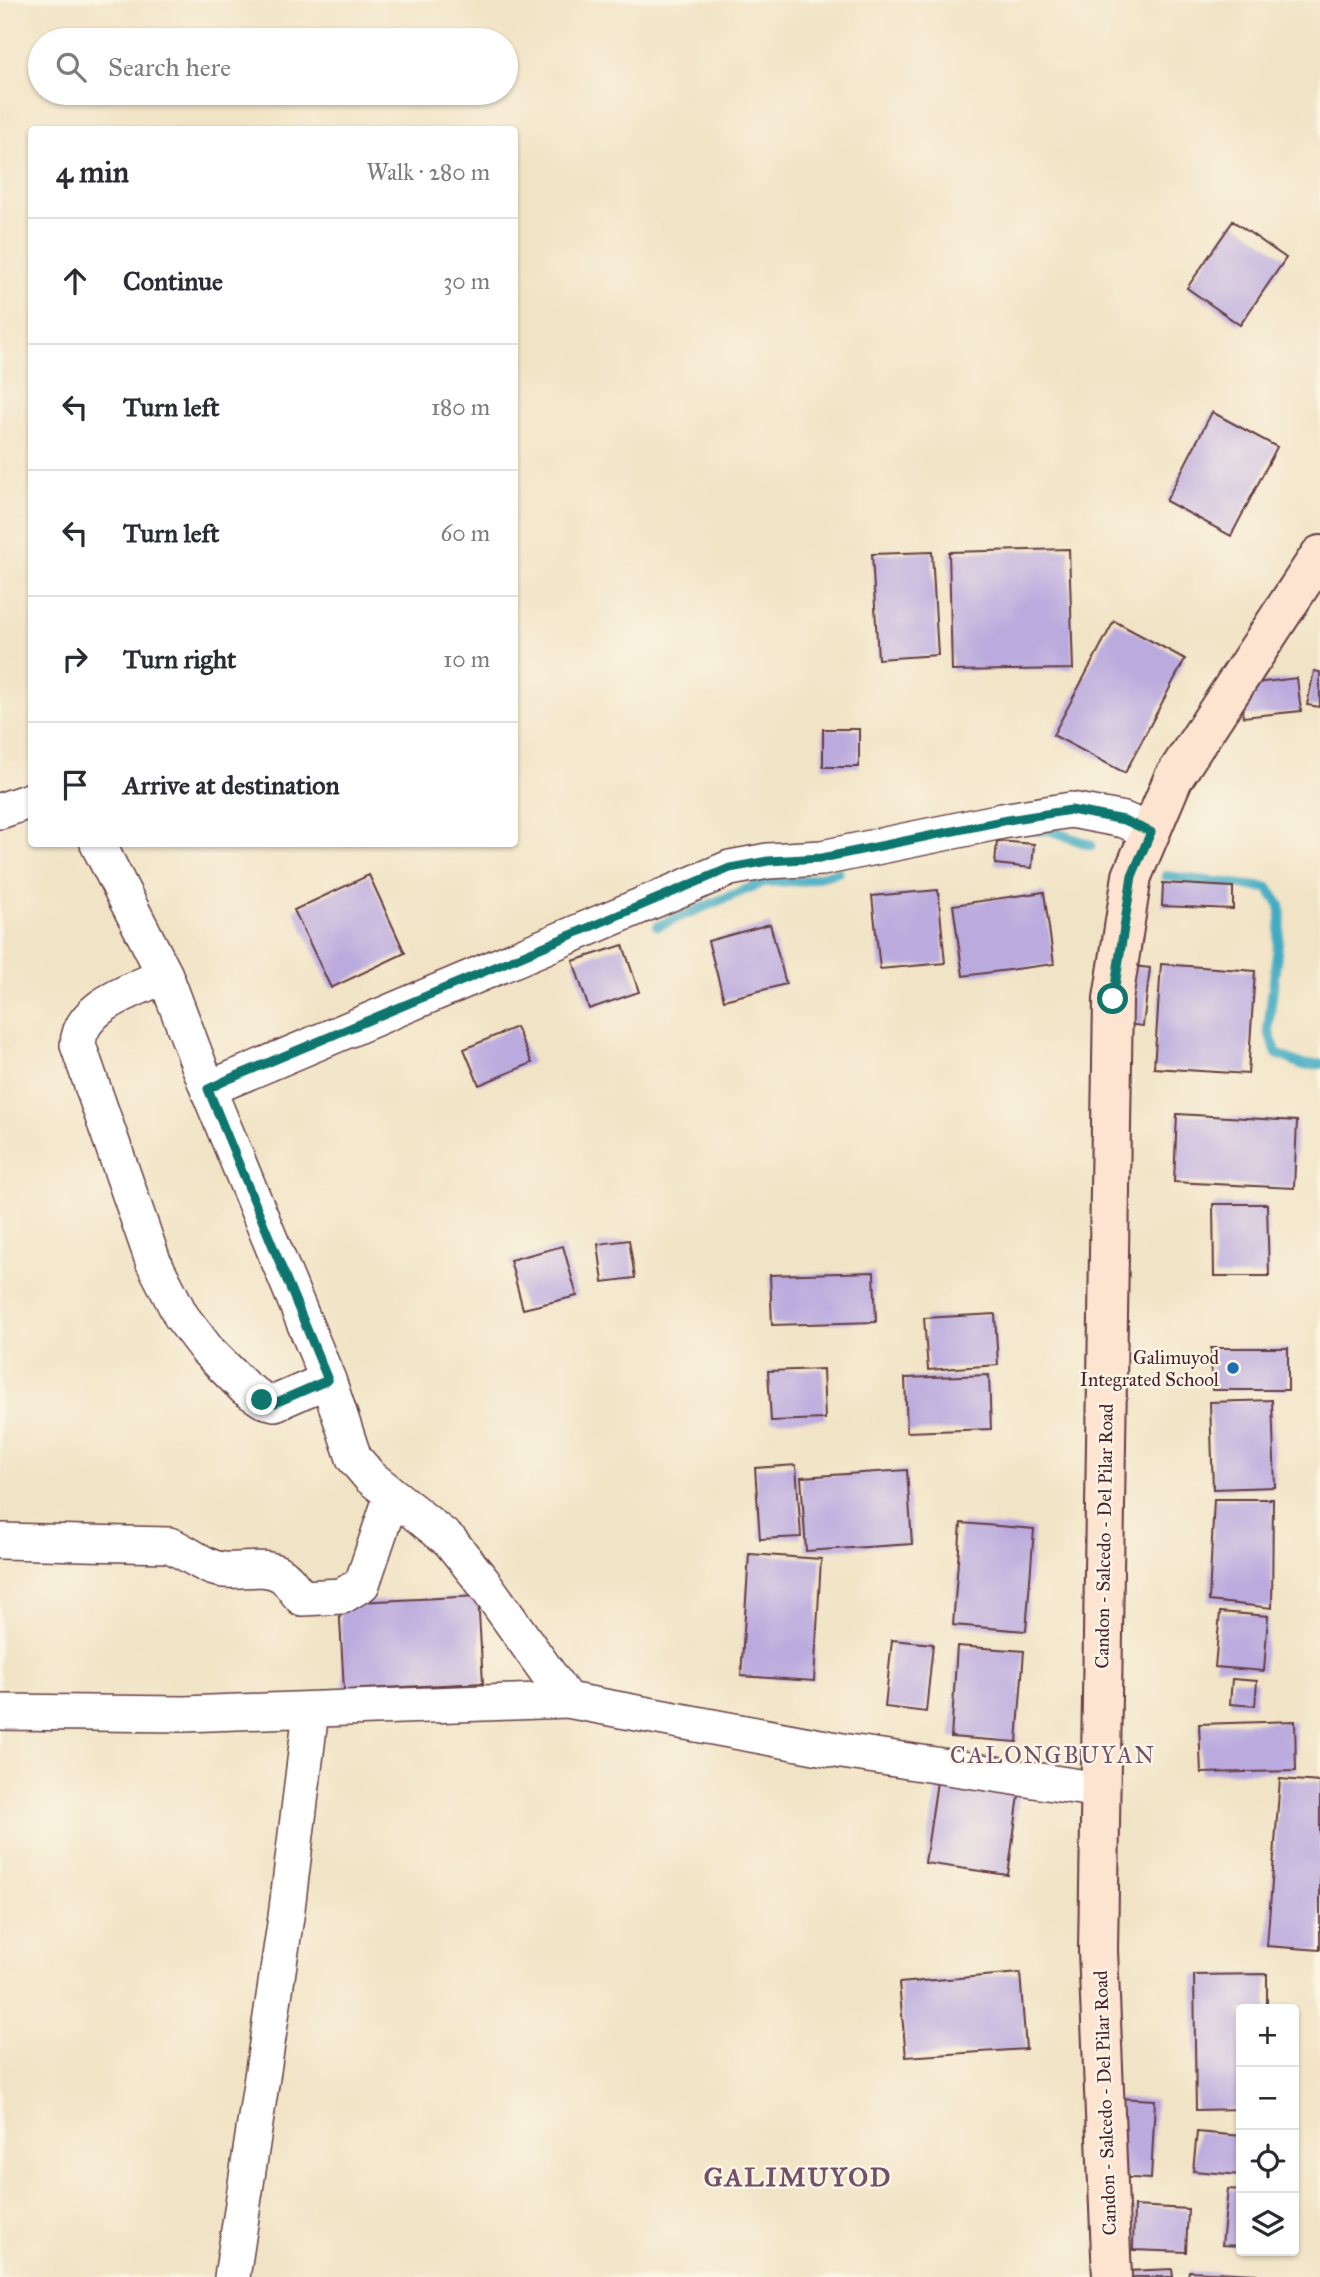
<!DOCTYPE html>
<html lang="en">
<head>
<meta charset="utf-8">
<style>
	:root { --surface:#fff; --page:#f7f7f7; --text:#2b2b33; --muted:#7c7c81; --line:#e1e1e2 }
	body { margin:0; font-family:"IM FELL Great Primer",serif; background:var(--page); color:var(--text) }
	.controls { position:absolute; right:21px; bottom:21px; display:grid; overflow:hidden; border-radius:7px; box-shadow:0 2px 5px #0004 }
	.controls button { width:63px; height:63px; display:grid; place-items:center; padding:0; border:0; border-bottom:2px solid var(--line); background:var(--surface); color:var(--text); font:35px sans-serif }
	.stop { position:absolute; width:21px; height:21px; margin:-16px; border:5px solid #0f766e; border-radius:50%; background:#fff }
	.stop.end { background:#0f766e; border-color:#fff; box-shadow:0 2px 7px #0008 }
	.list { margin:0; padding:0; list-style:none }
	h2 { display:flex; justify-content:space-between; align-items:center; height:91px; margin:0; padding:0 28px; font-size:30px }
	h2 small { font-size:23px; font-weight:400; color:var(--muted) }
	.list li { display:grid; grid-template-columns:46px 1fr auto; gap:21px; align-items:center; box-sizing:border-box; height:126px; padding:0 28px; border-top:2px solid var(--line) }
	.list b { display:block; font-size:26px; white-space:nowrap }
	.list em { font-size:23px; font-style:normal; color:var(--muted) }
	.icon { flex:none; width:38px; height:38px; fill:none; stroke:currentColor; stroke-width:2; stroke-linecap:round; stroke-linejoin:round }
	.map { position:relative; flex:none; width:1320px; height:2277px; overflow:hidden }
	.search { position:absolute; background:var(--surface); box-shadow:0 2px 5px #0004; left:28px; top:28px; width:490px; height:77px; display:flex; align-items:center; gap:18px; box-sizing:border-box; padding:0 24px; border-radius:38px; color:var(--muted); font-size:26px }
	.panel { position:absolute; background:var(--surface); box-shadow:0 2px 5px #0004; left:28px; top:126px; width:490px; height:721px; border-radius:7px }
	.map>svg:first-child { display:block }
</style>
</head>
<body>
<div class="map">
<svg width="1320" height="2277" viewBox="0 0 1320 2277">
	<rect width="100%" height="100%" fill="#fcf5e5"/>
	<filter id="ink" filterUnits="userSpaceOnUse"><feTurbulence type="fractalNoise" baseFrequency=".0143" numOctaves="2"/><feDisplacementMap in="SourceGraphic" scale="14" xChannelSelector="R" yChannelSelector="G"/><feConvolveMatrix kernelMatrix="1 2 1 2 8 2 1 2 1" color-interpolation-filters="sRGB"/></filter>
	<filter id="wash" filterUnits="userSpaceOnUse"><feTurbulence type="fractalNoise" baseFrequency=".00686" numOctaves="4" result="noise"/><feDisplacementMap in="SourceGraphic" scale="28" xChannelSelector="R" yChannelSelector="G"/><feGaussianBlur stdDeviation="1.57" result="paint"/><feColorMatrix in="noise" values="0 0 0 0 0 0 0 0 0 0 0 0 0 0 0 0 0 1.4 0 .05"/><feComposite in="paint" operator="in"/></filter>
	<g filter="url(#wash)">
		<rect width="100%" height="100%" fill="#f1e3c5"/>
		<g fill="none" stroke-linecap="round" stroke-linejoin="round">
			<path stroke="#43abc3" stroke-width="10" d="M1038,831L1049,830L1091,845
				M1166,876L1268,888L1280,905L1281,919L1268,1030L1277,1054L1303,1065L1320,1064
				M658,926L764,882L803,881L838,872"/>
		</g>
		<g id="blocks">
			<path fill="#bbaade" d="M1233,221L1286,258L1240,325L1187,288Z
				M1212,412L1277,447L1231,536L1166,501Z
				M1069,549L1073,669L952,671L949,552Z
				M932,552L938,655L878,659L872,554Z
				M1114,621L1185,659L1125,773L1053,735Z
				M1314,671L1320,672V707L1307,705Z
				M1297,678L1301,711L1243,717L1239,685Z
				M823,729H859V767H823Z
				M997,841L1034,844L1032,868L995,864Z
				M369,875L405,953L331,988L294,910Z
				M1163,883L1233,887V909L1162,906Z
				M938,890L945,963L880,969L872,896Z
				M1044,892L1054,964L963,976L953,905Z
				M770,924L786,984L724,1000L708,941Z
				M623,945L639,992L589,1009L573,961Z
				M1161,964L1255,971L1248,1074L1154,1068Z
				M1123,965L1150,968L1143,1026L1116,1023Z
				M516,1027L532,1063L479,1085L464,1049Z
				M1177,1114L1297,1121L1294,1188L1174,1182Z
				M1213,1204H1267L1269,1276H1214Z
				M629,1240L635,1278L603,1282L598,1244Z
				M563,1246L577,1296L523,1309L510,1260Z
				M874,1272L876,1322L772,1325L770,1275Z
				M995,1314L998,1365L928,1370L924,1318Z
				M1211,1348H1288V1390H1212Z
				M823,1369L825,1419L771,1421L768,1371Z
				M989,1375L991,1429L907,1432L905,1378Z
				M1272,1400L1275,1487L1213,1489L1210,1402Z
				M796,1465L801,1537L760,1539L755,1468Z
				M907,1470L912,1544L806,1551L801,1477Z
				M1214,1499H1273L1272,1608L1209,1601Z
				M961,1523L1034,1529L1026,1631L953,1625Z
				M749,1554L821,1559L814,1681L741,1676Z
				M478,1596L483,1683L344,1690L339,1603Z
				M1220,1612L1268,1616L1264,1671L1215,1667Z
				M892,1640L933,1644L926,1712L885,1707Z
				M957,1646L1024,1651L1017,1742L951,1737Z
				M1232,1679L1257,1681L1255,1706L1230,1704Z
				M1295,1721L1296,1771L1201,1773L1199,1724Z
				M939,1768L1021,1781L1008,1875L925,1863Z
				M1280,1779L1320,1782V1950L1267,1946Z
				M1020,1973L1026,2049L906,2057L899,1983Z
				M1267,1974V2009H1241V2109L1196,2110L1194,1975Z
				M1118,2098L1155,2100L1151,2179L1113,2177Z
				M1197,2132L1241,2136V2175L1193,2171Z
				M1228,2189L1241,2190V2246L1222,2245Z
				M1134,2206L1188,2209L1186,2252L1133,2250Z
				M1172,2269L1173,2277H1129L1128,2271Z
				M1189,2271L1256,2274L1255,2277H1188Z"/>
		</g>
	</g>
	<g filter="url(#ink)">
		<use href="#blocks" fill-opacity="0" stroke="#633c42" stroke-width="2"/>
		<g fill="none" stroke-linecap="round" stroke-linejoin="round">
			<g stroke="#633c42" stroke-width="38">
				<path id="minor" d="M0,811L32,800
					M98,844L165,975L208,1089L328,1380L354,1458L370,1477L450,1541L483,1582L567,1700
					M165,975C134,991 79,1005 78,1045L153,1261L181,1316L207,1350L245,1388L263,1400L275,1403L328,1380
					M208,1089L730,868L768,861L822,858L1002,821L1071,810L1124,820L1151,832
					M0,1541L169,1545C185,1551 200,1564 214,1568C235,1575 260,1563 280,1574C288,1578 295,1591 302,1598L342,1596L362,1584L392,1495
					M0,1712L184,1714L567,1700L842,1751L1100,1790
					M232,2277L286,1917L311,1711"/>
			</g>
			<g stroke="#633c42" stroke-width="42">
				<path id="secondary" d="M1112,2277L1098,1951L1113,999L1132,876L1173,779L1320,555"/>
			</g>
			<use href="#minor" stroke="#fff" stroke-width="35"/>
			<use href="#secondary" stroke="#fde4d1" stroke-width="38"/>
		</g>
	</g>
	<g fill="none" stroke-linecap="round" stroke-linejoin="round" filter="url(#ink)">
		<path stroke="#0f766e" stroke-width="9" d="M262,1400L275,1403L328,1380L208,1089L229,1079L730,868L768,861L822,858L1002,821L1071,810L1124,820L1151,832L1132,876L1113,999"/>
	</g>
	<circle fill="#1f6fb2" stroke="#fcf5e5" stroke-width="2.5" cx="1233" cy="1368" r="7"/>
	<g text-anchor="middle" dominant-baseline="central" stroke-width="5" stroke-linejoin="round" paint-order="stroke">
		<g font-size="19" fill="#4a1f2b" stroke="#fcf5e5" text-anchor="end">
			<text x="1219" y="1357">Galimuyod<tspan x="1219" dy="22">Integrated School</tspan></text>
		</g>
		<g font-size="19" fill="#4a1f2b" stroke="#fcf5e5">
			<text transform="translate(1104 1536) rotate(-89)">Candon - Salcedo - Del Pilar Road</text>
			<text transform="translate(1105 2103) rotate(-92)">Candon - Salcedo - Del Pilar Road</text>
		</g>
		<g font-size="23" letter-spacing="2" fill="#72506a" stroke="#fcf5e5">
			<text x="1053" y="1755">CALONGBUYAN</text>
		</g>
		<g font-size="26" font-weight="bold" letter-spacing="2" fill="#72506a" stroke="#fcf5e5">
			<text x="798" y="2177">GALIMUYOD</text>
		</g>
	</g>
</svg>
<div class="controls">
<button>+</button>
<button>−</button>
<button><svg class="icon" aria-label="locate" viewBox="0 0 24 24"><circle cx="12" cy="12" r="6"/><path d="M12 2v4M12 18v4M2 12h4M18 12h4"/></svg></button>
<button><svg class="icon" aria-label="layers" viewBox="0 0 24 24"><path d="M12 4l9 5-9 5-9-5zM3 14l9 5 9-5"/></svg></button>
</div>
<div class="stop" style="left:1113px;top:999px"></div>
<div class="stop end" style="left:262px;top:1400px"></div>
<div class="search"><svg class="icon" aria-label="search" viewBox="0 0 24 24"><circle cx="10" cy="10" r="6"/><path d="M15 15l6 6"/></svg>Search here</div>
<section class="panel">
<h2>4 min<small>Walk · 280 m</small></h2>
<ul class="list">
<li><svg class="icon" aria-label="ahead" viewBox="0 0 24 24"><path d="M12 20V5M6 11l6-6 6 6"/></svg><div><b>Continue</b></div><em>30 m</em></li>
<li><svg class="icon" aria-label="left" viewBox="0 0 24 24"><path d="M17 20v-9H6M10 6l-5 5 5 5"/></svg><div><b>Turn left</b></div><em>180 m</em></li>
<li><svg class="icon" aria-label="left" viewBox="0 0 24 24"><path d="M17 20v-9H6M10 6l-5 5 5 5"/></svg><div><b>Turn left</b></div><em>60 m</em></li>
<li><svg class="icon" aria-label="right" viewBox="0 0 24 24"><path d="M7 20v-9h11M14 6l5 5-5 5"/></svg><div><b>Turn right</b></div><em>10 m</em></li>
<li><svg class="icon" aria-label="arrive" viewBox="0 0 24 24"><path d="M6 21V4h12l-3 4 3 4H6"/></svg><div><b>Arrive at destination</b></div></li>
</ul>
</section>
</div>
</body>
</html>
